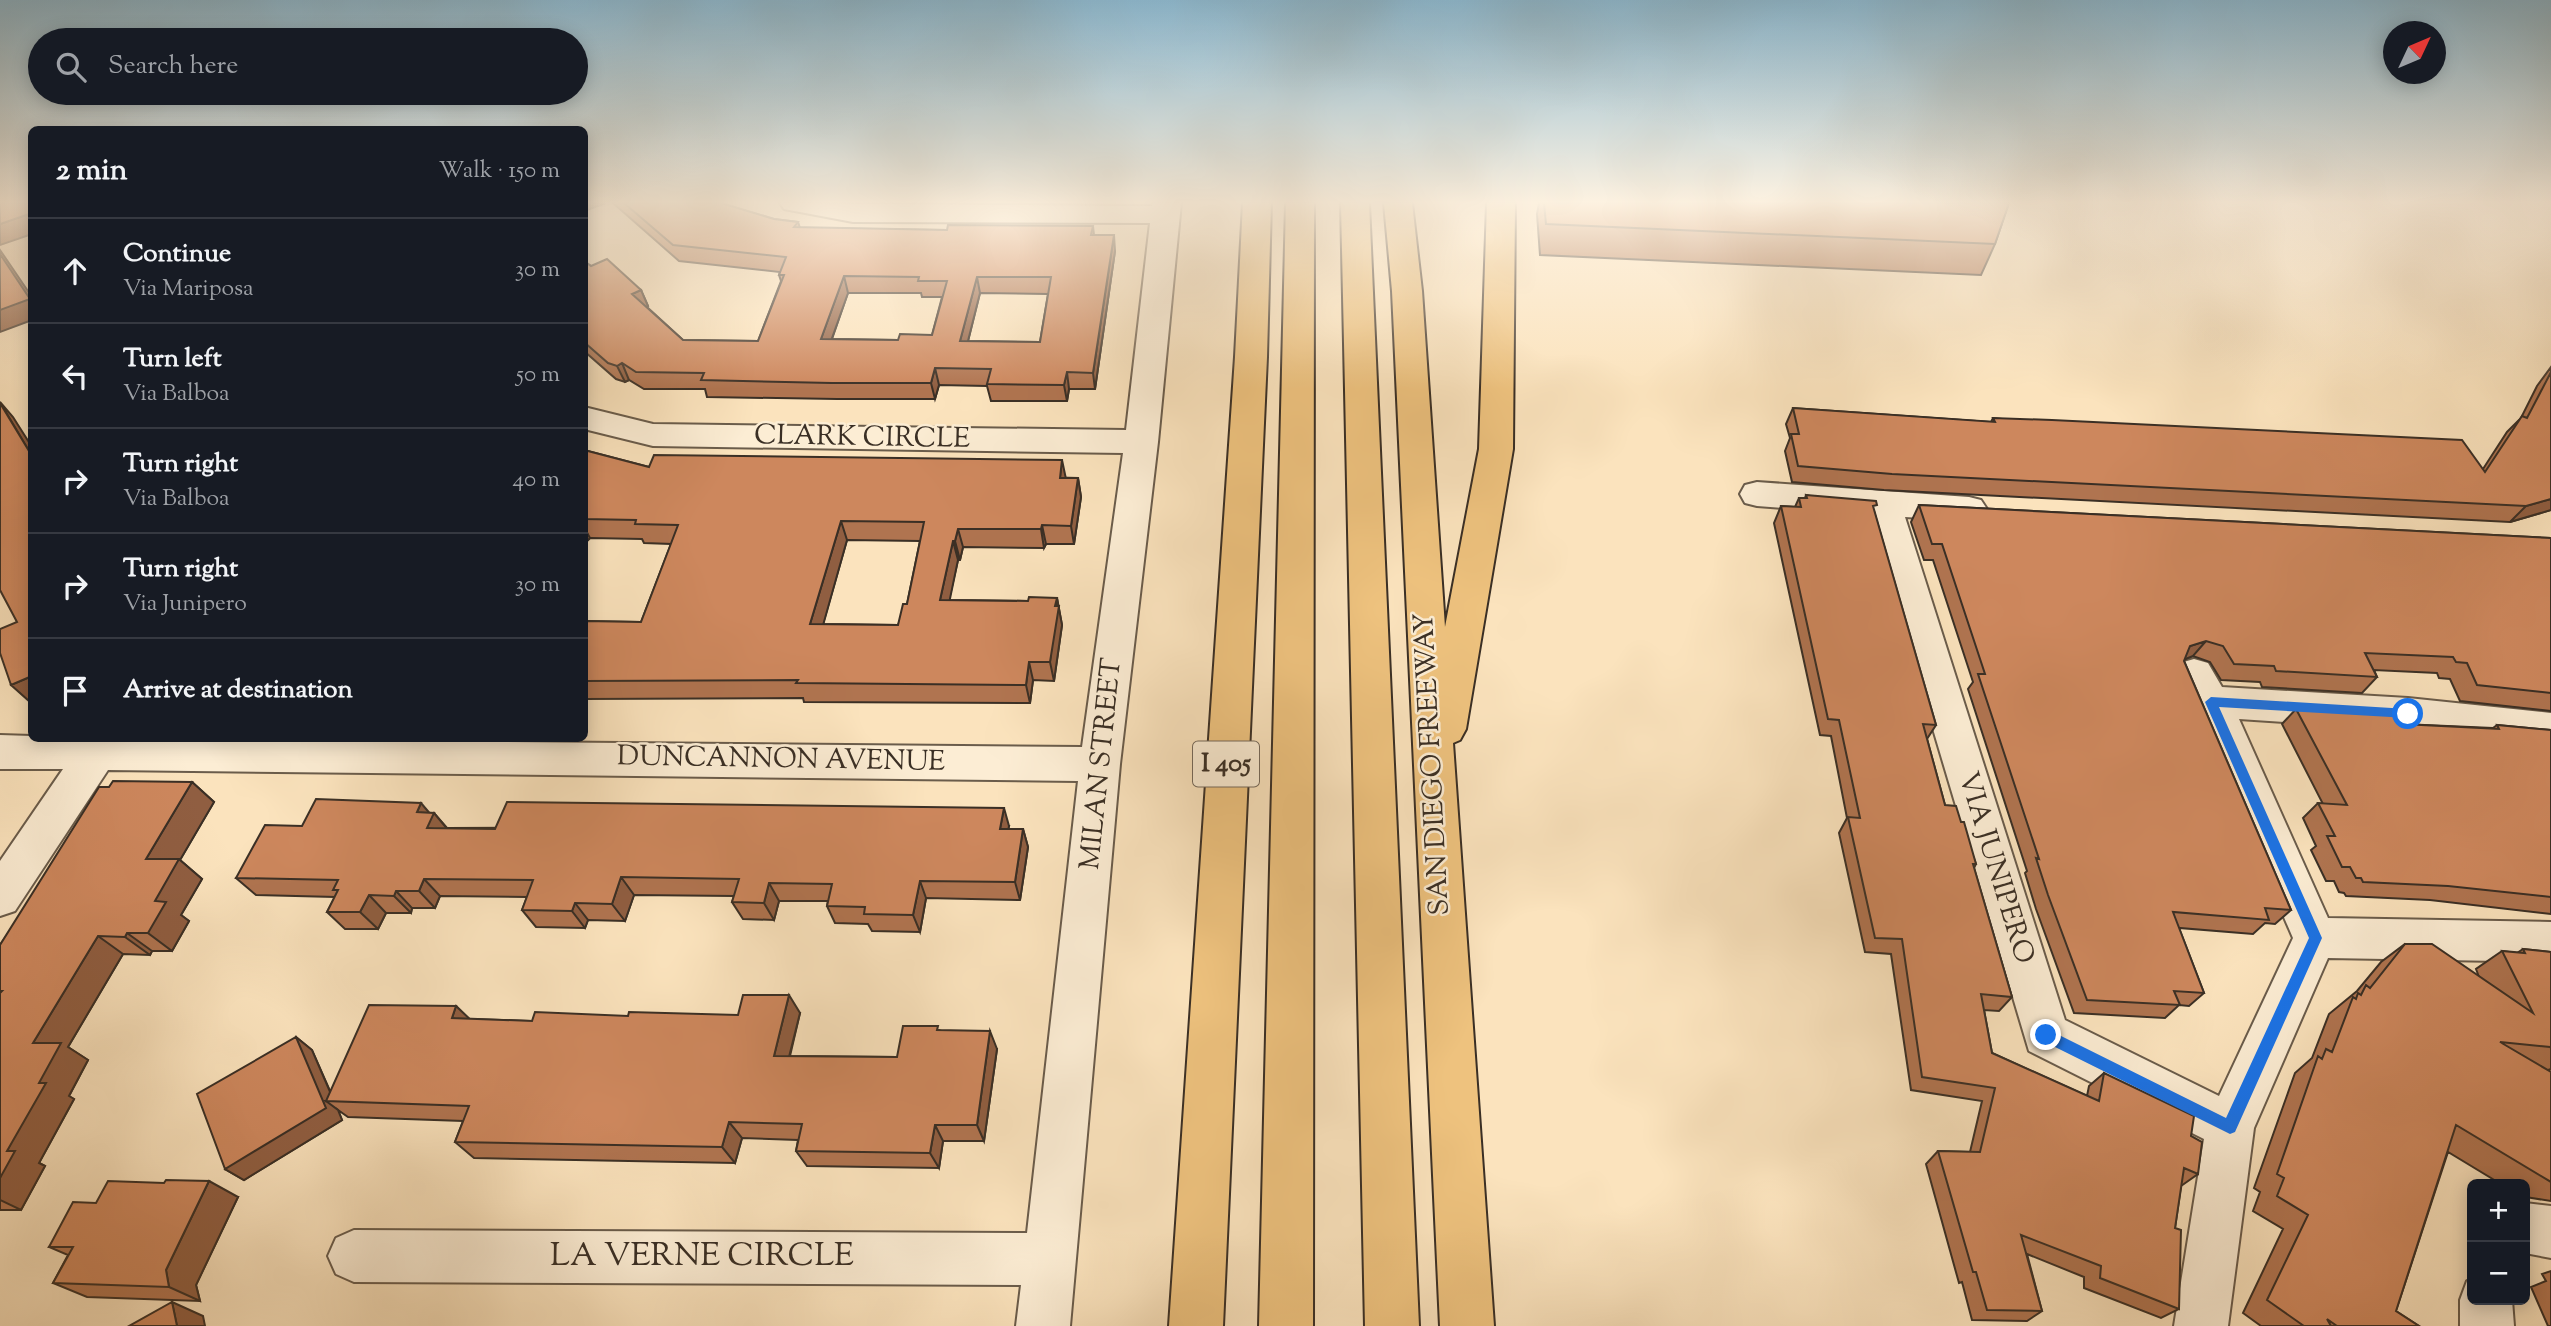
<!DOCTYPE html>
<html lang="en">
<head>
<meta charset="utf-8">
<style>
	:root { --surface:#171b24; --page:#20242c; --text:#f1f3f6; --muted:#9ea1a6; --line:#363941 }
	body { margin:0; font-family:"Sorts Mill Goudy",serif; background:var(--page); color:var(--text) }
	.controls { position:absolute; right:21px; bottom:21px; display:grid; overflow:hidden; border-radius:10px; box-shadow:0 4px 18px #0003 }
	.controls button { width:63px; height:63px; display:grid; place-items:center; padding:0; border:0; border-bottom:2px solid var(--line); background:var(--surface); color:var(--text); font:35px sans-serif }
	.compass { position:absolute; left:2383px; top:21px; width:63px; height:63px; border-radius:50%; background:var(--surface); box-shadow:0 4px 18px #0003; rotate:46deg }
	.stop { position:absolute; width:21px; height:21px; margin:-16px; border:5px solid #1a73e8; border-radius:50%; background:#fff }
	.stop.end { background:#1a73e8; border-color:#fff; box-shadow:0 2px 7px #0008 }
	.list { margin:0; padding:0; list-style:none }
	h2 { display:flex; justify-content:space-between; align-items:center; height:91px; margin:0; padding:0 28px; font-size:30px }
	h2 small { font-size:23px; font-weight:400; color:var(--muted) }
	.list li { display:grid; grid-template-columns:46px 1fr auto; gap:21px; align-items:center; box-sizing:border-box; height:105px; padding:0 28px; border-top:2px solid var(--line) }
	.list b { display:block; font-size:26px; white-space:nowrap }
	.list p { margin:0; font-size:23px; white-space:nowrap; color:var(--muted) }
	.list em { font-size:23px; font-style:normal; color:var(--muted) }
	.icon { flex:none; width:38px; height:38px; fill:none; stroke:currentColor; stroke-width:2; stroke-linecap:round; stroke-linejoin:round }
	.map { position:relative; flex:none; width:2551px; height:1326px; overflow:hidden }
	.search { position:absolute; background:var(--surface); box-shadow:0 4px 18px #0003; left:28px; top:28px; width:560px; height:77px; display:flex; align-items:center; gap:18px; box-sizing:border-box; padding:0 24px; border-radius:38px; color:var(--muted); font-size:26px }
	.panel { position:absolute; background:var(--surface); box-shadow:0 4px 18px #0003; left:28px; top:126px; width:560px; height:616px; border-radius:10px }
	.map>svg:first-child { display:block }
</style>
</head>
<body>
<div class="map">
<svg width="2551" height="1326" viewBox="0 0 2551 1326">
	<rect width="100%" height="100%" fill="#fbe3bd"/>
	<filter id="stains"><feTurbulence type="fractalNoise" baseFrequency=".00286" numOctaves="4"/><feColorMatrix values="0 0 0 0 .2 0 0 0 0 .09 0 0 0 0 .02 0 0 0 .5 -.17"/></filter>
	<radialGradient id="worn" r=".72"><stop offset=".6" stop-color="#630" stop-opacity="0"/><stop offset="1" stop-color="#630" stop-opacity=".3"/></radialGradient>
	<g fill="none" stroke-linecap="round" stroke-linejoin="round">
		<g stroke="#6a5c4b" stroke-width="4">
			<path id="street" d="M780,203L1152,206L1153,203H1181L1158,442L1120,764L1070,1326H1016L1021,1285L354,1282L336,1274L328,1256L336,1238L354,1230L1027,1233L1078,781L108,770L15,911L0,916V861L63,769H0V735L32,736V738L1082,747L1123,453L653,446L584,429V407L653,424L1126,430L1150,223L853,222L784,209Z
				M1757,482L1969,497L1981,500L1987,509L1981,518L1969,521L1905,517L2065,1020L2219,1096L2293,938L2193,707L2175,674L2180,663L2194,659L2208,663L2222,687L2408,698L2551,713V745L2408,730L2239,719L2328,918L2551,922V962L2328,958L2254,1128L2228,1326H2174L2204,1139L2029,1051L1869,514L1757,506L1745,503L1740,494L1745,485Z
				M2525,1203L2551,1206V1258L2525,1253Z
				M2472,1279V1300H2512L2514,1326H2460V1300L2467,1281Z"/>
		</g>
		<g stroke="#3a2f25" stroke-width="4">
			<path id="highway" d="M1243,203H1271L1267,357L1223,1326H1169L1235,357Z
				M1286,203H1314L1313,1326H1259Z
				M1341,203H1369L1419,1326H1365Z
				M1384,203H1412L1422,291L1445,627L1479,449L1487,203H1515L1513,449L1466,729L1460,740L1453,743L1494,1326H1440L1392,291Z"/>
		</g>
		<use href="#street" fill="#fcedd4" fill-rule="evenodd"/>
		<use href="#highway" fill="#eec27e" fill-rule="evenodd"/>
	</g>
	<path fill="#b07450" stroke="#3a2f25" stroke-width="2" fill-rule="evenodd" d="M613,203H721L774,219L798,222L800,228L947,230L1093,226L1094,235L1115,251L1095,389H1069L1067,401H991L987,386L939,385L935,399H837L707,397L705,389H644L629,380L625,382L616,379L584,351V261L591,266L641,290L648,306L647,307L683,340L758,341L781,281L779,275L780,272L679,261ZM848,293H921L922,297H942L932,335L898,340L832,339ZM980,293L1048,294L1040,342L968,341Z
		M1539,203H2009L1995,244L1981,275L1540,255L1537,214Z
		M2551,367V510L2510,522L1884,490L1792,482L1785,451L1790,438L1786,424L1793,408L1991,422L1993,418L2483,469L2507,432L2521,418L2537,386Z
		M584,450L649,467L1078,478L1081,497L1074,544H1046L1044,548L963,547L960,560H958L949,600L1028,601L1057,598L1062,625L1054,681L1033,680L1030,703L804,702L803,698L584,699V621L641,622L671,544L644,543L642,539L590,538L584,544ZM847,540L920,541L907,604L898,625L823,624Z
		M1806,495L1874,511L1936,725L1927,739L1945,805L1961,822L1976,864L1974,868L2012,997L1999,1011L1984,1010L1992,1053L2087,1096L2089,1086L2104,1073L2191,1136L2198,1174L2181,1186L2175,1228L2179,1309L2161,1318L2084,1288V1277L2027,1254L2042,1311L2027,1321L1972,1320L1962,1282L1959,1283L1926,1164L1938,1151L1970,1152L1982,1101L1911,1090L1891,954L1865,952L1839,833L1847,818L1831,736L1820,735L1774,523L1781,506L1795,507L1799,498H1805Z
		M1919,505L2551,538V711L2460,701L2450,679L2439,678L2437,673L2374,670L2377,677L2362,693L2262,687L2260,682L2221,680L2210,662L2193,656L2185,659L2184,661L2291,910L2275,924L2265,923L2253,934L2179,928L2204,993L2189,1006L2179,1005L2165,1018L2074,1013L2036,909L2025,873L2027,871L1968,689L1973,682L1933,560H1924L1911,522Z
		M2296,709L2402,724L2493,728L2497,725L2551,730V914L2430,900L2346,896L2344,893L2339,892L2334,881H2326L2311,850L2316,846L2303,818L2318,803L2323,804L2282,724Z
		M192,782L214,802L180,860L202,879L181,915L189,921L172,951H152L150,955L123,954L68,1047L88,1060L69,1096L74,1099L39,1163L45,1166L21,1210H0V945L109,787Z
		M429,813H434L447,828L1009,826L1008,829H1023L1028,847L1020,900L926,898L920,932L872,931L868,924L835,923L827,906L828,901H779L774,920L743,919L732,902L734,896L634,895L625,921L588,920L585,928L536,927L522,910L527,897L440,896L435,908H412L411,913H386L378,929H345L327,912L335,897L256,895L236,878L302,826Z
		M2405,944L2479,977L2476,969L2502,951L2517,953L2523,949L2551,952V1069L2548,1070L2551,1072V1201L2525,1197V1184H2501L2448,1152L2396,1311L2419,1326H2261L2243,1313L2283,1229L2253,1211L2260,1192L2254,1188L2295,1073L2312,1058L2329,1014L2357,991L2381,962Z
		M456,1006L469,1019L532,1021L628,1016L738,1015L800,1013L790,1056L897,1057L939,1030L997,1049L984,1141H943L939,1168L807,1166L796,1151L798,1140L742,1138L735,1163L474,1158L455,1142L463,1121L348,1117L338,1110L342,1120L244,1180L225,1169L296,1037L312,1050L330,1091Z
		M238,1197L196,1285L200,1301L87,1297L53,1283L68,1255L49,1247L96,1203Z
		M2551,1271V1326H2548L2531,1287L2546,1281L2542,1274Z"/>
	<path fill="#905e41" stroke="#3a2f25" stroke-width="2" d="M584,203H606L584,211Z
		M32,213V234L0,245V224Z
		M1114,235L1115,251L1095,389L1093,373Z
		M0,250L32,297V320L0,332Z
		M844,276L848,293L826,355L821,339Z
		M977,277L980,293L964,357L960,341Z
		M641,290L648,306L640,310L632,294Z
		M622,363L629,380L625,382L617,366Z
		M935,368L939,385L935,399L931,383Z
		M1067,372L1069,389L1067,401L1064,385Z
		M0,402L13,417L32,447V456Z
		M1062,460L1066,479L1060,478Z
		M1078,478L1081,497L1074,544L1071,526Z
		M2551,499V510L2510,522L2526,506Z
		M841,521L847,540L818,643L810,624Z
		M1042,525L1046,544L1044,548L1041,529Z
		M584,527L590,538L584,544Z
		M958,529L963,547L960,560L955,541Z
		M953,541L958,560L946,618L940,600Z
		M1057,598L1062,625L1054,681L1050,662Z
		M2206,641L2193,656L2178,662L2190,646Z
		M1029,662L1033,680L1030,703L1026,685Z
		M32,676V700L29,701L11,685Z
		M192,782L214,802L180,860L202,879L181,915L189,921L172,951L148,933L155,901L146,859Z
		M421,803L432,816L434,813L449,831L427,828L417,812Z
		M1004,808L1009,826L1005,847L1000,829Z
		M1023,829L1028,847L1020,900L1015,882Z
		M621,877L634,895L625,921L612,904Z
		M424,879L440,896L435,908L419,891Z
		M920,881L926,898L920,932L913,915Z
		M769,883L779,901L774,920L764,903Z
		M396,891L412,908L411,913L394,896Z
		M369,895L386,913L378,929L360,912Z
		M575,903L588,920L585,928L572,911Z
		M127,933L152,951L150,955L125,937Z
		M98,936L123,954L68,1047L88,1060L69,1096L74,1099L39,1163L45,1166L21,1210L0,1200V1178L7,1151L39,1083L33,1043Z
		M789,995L800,1013L785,1073L774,1056Z
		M456,1006L475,1024L452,1018Z
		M990,1031L997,1049L984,1141L977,1125Z
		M296,1037L312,1050L334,1101H326L338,1110L342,1120L244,1180L225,1169Z
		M729,1122L742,1138L735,1163L722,1147Z
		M935,1125L943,1141L939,1168L930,1153Z
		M209,1181L238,1197L196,1285L200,1301L169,1287L166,1270Z
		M172,1302L203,1316L205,1326H177Z"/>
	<path fill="#cd875d" stroke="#3a2f25" stroke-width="2" fill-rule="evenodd" d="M0,203H32V213L0,224Z
		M624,203H721L774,219L798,222L794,227L947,230L948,225L1093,226L1091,235H1114L1093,373L1067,372L1064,385L987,384L991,369L935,368L931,383H832L701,380L704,373L636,372L622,363L617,366L608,363L584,342V261L591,266L607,259L641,290L632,294L683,340L758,341L784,275H779L786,257L673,245ZM844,276L919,277L918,281H947L932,335L900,334L898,340L821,339ZM977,277H1051L1040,342L960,341Z
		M1544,203H2009L1995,244L1546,224Z
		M0,254L30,299L0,310Z
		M2551,372V499L2526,506L1892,474L1798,466L1791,434H1799L1793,408L1995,422L1993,418L2052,420L2462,440L2485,472L2522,416L2527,418Z
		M0,403L32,456V676L11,685L0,653V629L17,622L0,590Z
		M584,450L649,467L654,455L1062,460L1060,478H1078L1071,526L1042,525L1041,529H958L955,541H953L940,600L1028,601L1029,597L1057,598L1055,606H1059L1050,662H1029L1026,685L796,683L798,680L584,681V621L641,622L678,525L635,524L636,520L584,519ZM841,521L924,522L907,604H903L898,625L810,624Z
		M1806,495L1876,501L1877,505L1873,506L1936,725L1923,724L1945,805L1956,806L1961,822H1964L1976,864H1973L2012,997L1981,994L1992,1053L2099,1101L2104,1073L2194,1116L2191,1136L2202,1142L2198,1174L2184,1168L2175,1228L2181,1230L2179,1309L2100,1278L2101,1266L2021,1235L2042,1311L1987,1310L1976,1272H1973L1938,1151L1980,1152L1995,1088L1922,1077L1902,939L1875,938L1848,817L1860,818L1839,720L1828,719L1781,506L1801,507L1799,498H1807Z
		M1919,505L2551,538V693L2477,685L2467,663L2456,662L2453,657L2365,653L2377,677L2276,671L2274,666L2234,664L2223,646L2206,641L2190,646L2184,661L2291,910L2265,908L2269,920L2173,912L2204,993L2174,991L2180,1005L2087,1000L2048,895L2036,858L2039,859L1978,674H1985L1942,544H1932Z
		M2296,709L2398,715L2402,724L2499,729L2497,725L2551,730V897L2448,886L2363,882L2361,878H2356L2350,867H2342L2327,836H2335L2318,803L2347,805Z
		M113,781L192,782L146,859H179L155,901L166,902L148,933H127L125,937L98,936L33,1043H61L39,1083H46L7,1151H15L0,1178V993L2,991H0V945L99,787H109Z
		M316,799L421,803L417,812L434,813L427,828L495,829L507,802L1004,808L1000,829H1023L1015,882L920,881L913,915L864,914L865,907L827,906L832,884L769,883L764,903L732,902L739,879L621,877L612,904L575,903L572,911L522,910L533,880L424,879L419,891H396L394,896L369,895L360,912H327L338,890H333L338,880L236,878L265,825L302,826Z
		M2405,944H2432L2533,1013L2502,951L2525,953L2523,949L2551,952V1048L2550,1047L2500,1042L2551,1072V1182L2456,1125L2396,1311L2419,1326H2337L2327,1319L2331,1326H2304L2267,1300L2308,1215L2277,1196L2284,1178L2277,1174L2318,1056L2322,1059L2326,1049L2332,1052L2353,997L2356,999L2358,993L2361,995L2366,985L2370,988Z
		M743,995H789L774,1056L897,1057L903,1026H938L937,1030L990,1031L977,1125H935L930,1153L796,1151L802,1124L729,1122L722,1147L455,1142L469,1106L326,1101L369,1005L456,1006L452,1018L532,1021L535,1012L628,1016L629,1012L738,1015Z
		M296,1037L326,1108L225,1169L197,1094Z
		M166,1180L209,1181L166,1270L169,1287L53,1283L73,1247H49L73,1202L96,1203L108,1181L164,1183Z
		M172,1302L177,1326H129Z"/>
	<linearGradient id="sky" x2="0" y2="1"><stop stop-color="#8bb8d0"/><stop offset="0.52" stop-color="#fdf2e1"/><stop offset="1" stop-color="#fdf2e1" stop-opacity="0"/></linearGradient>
	<rect width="2551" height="389" fill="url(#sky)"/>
	<path fill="#1a73e8" d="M2211,697L2408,709L2414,714L2408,718L2219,707L2322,938L2235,1132L2230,1134L2041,1040L2039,1035L2046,1029L2051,1031L2226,1118L2309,938L2205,702Z"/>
	<g text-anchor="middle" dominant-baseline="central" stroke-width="5" stroke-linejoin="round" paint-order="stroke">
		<rect fill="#fcedd4" stroke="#74685a" stroke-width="2" x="1193" y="741.5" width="66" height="45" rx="5"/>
		<g font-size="26" font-weight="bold" fill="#3a2f25">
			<text x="1226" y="764">I 405</text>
		</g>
		<g font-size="28" fill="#3a2f25" stroke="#fcedd4">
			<text transform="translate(862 438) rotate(1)">CLARK CIRCLE</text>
			<text transform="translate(781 760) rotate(1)">DUNCANNON AVENUE</text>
			<text transform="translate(1102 764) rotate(-84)">MILAN STREET</text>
			<text transform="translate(1433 764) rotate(-93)">SAN DIEGO FREEWAY</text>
			<text transform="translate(1995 868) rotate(73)">VIA JUNIPERO</text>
		</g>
		<g font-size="33" fill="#3a2f25" stroke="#fcedd4">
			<text x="702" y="1257">LA VERNE CIRCLE</text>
		</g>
	</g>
	<rect width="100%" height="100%" filter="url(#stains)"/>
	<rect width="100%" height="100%" fill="url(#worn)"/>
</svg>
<div class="controls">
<button>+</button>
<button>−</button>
</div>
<svg class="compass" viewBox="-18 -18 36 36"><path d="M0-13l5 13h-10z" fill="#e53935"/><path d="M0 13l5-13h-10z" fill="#9ea1a6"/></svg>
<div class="stop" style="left:2408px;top:714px"></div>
<div class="stop end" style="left:2046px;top:1035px"></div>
<div class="search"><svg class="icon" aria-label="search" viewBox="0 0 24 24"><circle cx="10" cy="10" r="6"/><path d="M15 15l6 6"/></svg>Search here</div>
<section class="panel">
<h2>2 min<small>Walk · 150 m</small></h2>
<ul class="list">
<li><svg class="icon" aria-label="ahead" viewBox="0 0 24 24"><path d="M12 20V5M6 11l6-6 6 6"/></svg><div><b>Continue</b><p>Via Mariposa</p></div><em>30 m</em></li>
<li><svg class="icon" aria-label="left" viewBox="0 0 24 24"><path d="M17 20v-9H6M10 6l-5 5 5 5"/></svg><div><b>Turn left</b><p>Via Balboa</p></div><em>50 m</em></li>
<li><svg class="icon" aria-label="right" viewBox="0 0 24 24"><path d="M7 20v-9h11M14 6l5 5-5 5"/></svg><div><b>Turn right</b><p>Via Balboa</p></div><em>40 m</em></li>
<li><svg class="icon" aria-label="right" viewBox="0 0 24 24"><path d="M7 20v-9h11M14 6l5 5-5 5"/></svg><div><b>Turn right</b><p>Via Junipero</p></div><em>30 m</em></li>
<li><svg class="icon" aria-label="arrive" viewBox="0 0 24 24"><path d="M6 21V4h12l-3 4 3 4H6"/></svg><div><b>Arrive at destination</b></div></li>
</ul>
</section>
</div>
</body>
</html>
